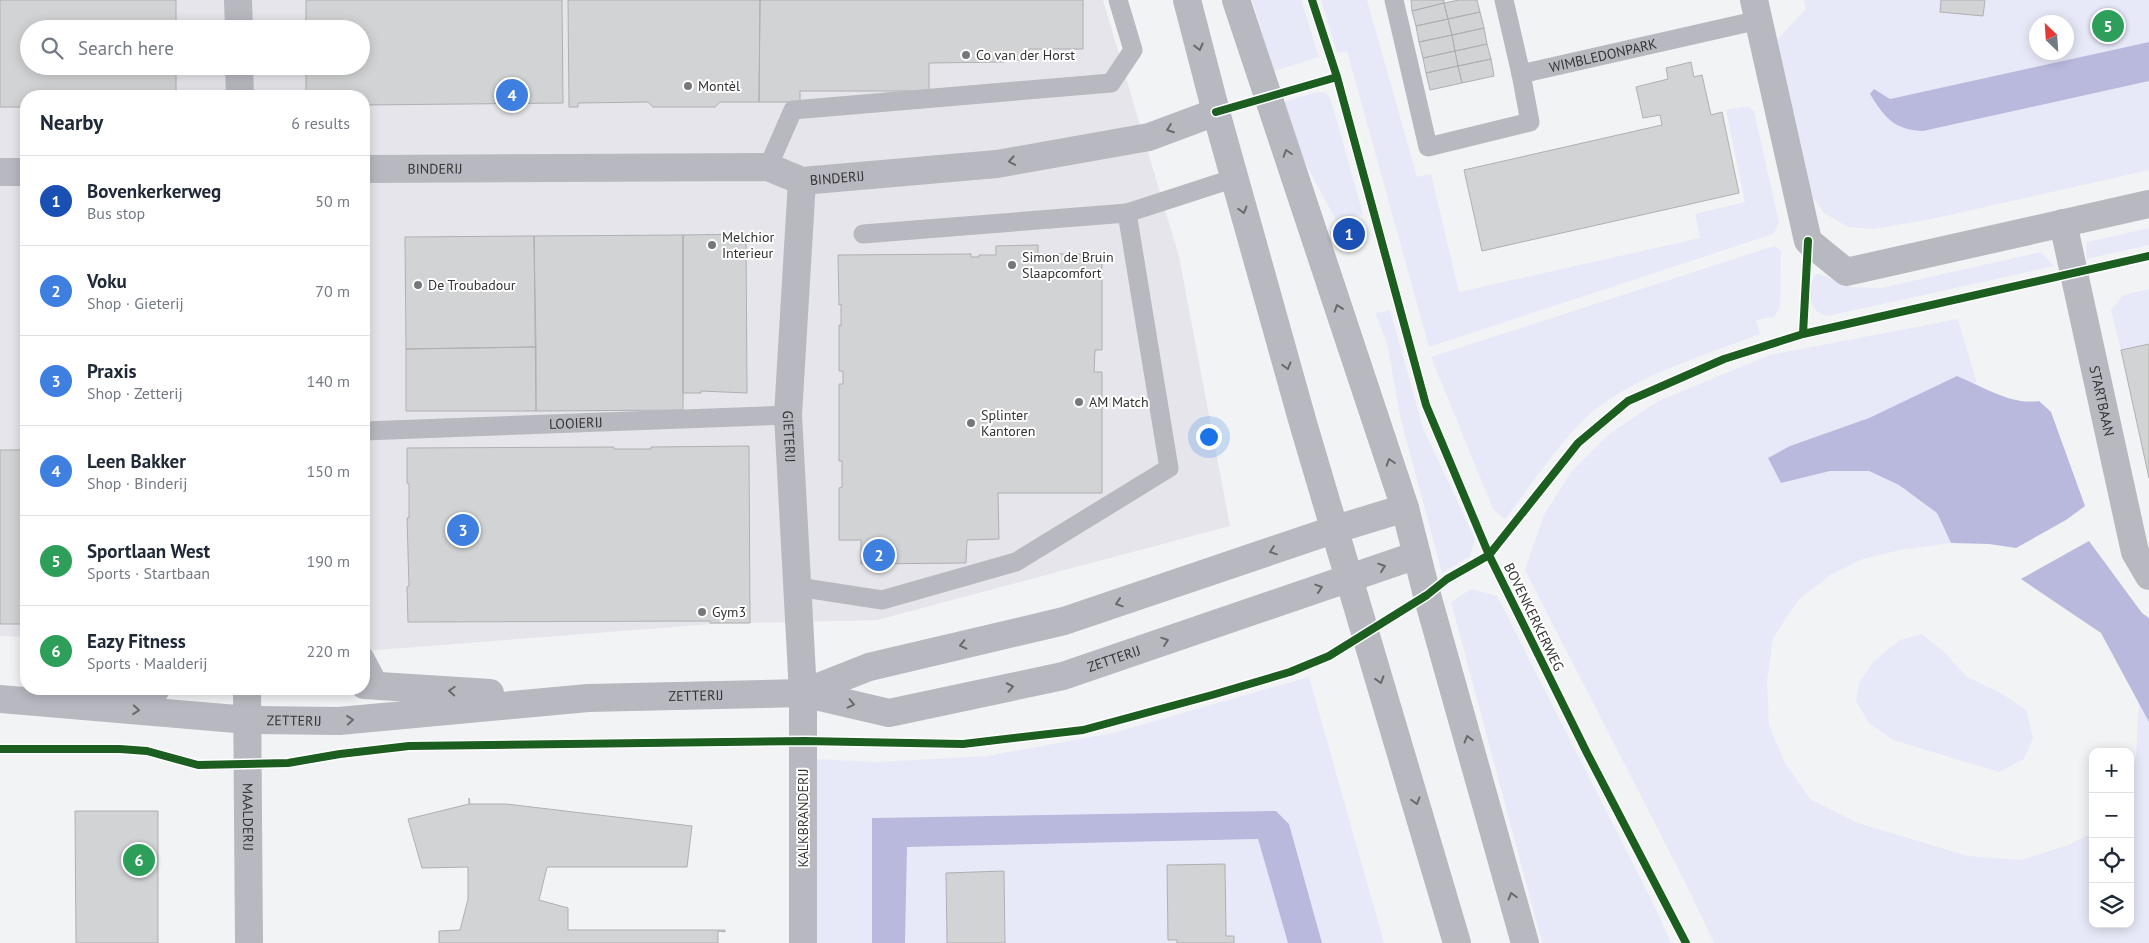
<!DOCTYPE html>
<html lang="en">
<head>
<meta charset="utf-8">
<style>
	:root { --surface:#fff; --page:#f2f2f3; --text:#1f2937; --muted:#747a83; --line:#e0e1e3; --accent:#2563eb }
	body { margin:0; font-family:"PT Sans",sans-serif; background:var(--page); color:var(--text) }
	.controls { position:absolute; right:15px; bottom:15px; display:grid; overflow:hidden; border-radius:10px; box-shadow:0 2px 12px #0003 }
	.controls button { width:45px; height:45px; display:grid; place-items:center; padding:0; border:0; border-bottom:1px solid var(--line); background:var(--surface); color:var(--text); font:25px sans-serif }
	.compass { position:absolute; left:2029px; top:15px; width:45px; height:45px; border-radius:50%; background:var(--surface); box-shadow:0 2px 12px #0003; rotate:335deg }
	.you { position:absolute; left:1208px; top:436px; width:18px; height:18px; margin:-12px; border:4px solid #fff; border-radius:50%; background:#1a73e8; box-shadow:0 0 0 8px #1a73e833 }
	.badge { display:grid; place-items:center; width:32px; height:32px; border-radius:50%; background:var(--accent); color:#fff; font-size:16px; font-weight:700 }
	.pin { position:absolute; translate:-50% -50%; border:2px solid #fff; box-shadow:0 1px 5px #0006 }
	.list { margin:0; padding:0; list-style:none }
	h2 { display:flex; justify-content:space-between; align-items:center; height:65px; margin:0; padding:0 20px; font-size:21px }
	h2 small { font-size:16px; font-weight:400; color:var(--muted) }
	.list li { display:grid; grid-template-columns:32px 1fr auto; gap:15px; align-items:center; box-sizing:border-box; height:90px; padding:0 20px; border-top:1px solid var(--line) }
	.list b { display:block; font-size:19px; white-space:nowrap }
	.list p { margin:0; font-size:16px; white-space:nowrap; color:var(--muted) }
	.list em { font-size:16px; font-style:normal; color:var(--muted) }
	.icon { flex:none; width:28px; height:28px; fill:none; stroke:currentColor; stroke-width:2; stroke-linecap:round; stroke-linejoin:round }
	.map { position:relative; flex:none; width:2149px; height:943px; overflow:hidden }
	.search { position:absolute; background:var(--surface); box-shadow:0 2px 12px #0003; left:20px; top:20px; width:350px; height:55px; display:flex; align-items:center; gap:12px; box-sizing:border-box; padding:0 18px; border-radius:28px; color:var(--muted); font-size:19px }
	.panel { position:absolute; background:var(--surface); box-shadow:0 2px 12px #0003; left:20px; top:90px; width:350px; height:605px; border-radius:20px }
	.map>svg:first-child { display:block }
</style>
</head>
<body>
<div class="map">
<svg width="2149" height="943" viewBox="0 0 2149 943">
	<rect width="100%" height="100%" fill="#f2f3f4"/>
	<path fill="#e5e5eb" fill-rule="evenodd" d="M0,0H1103L1179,257L1230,526L877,620L712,624L364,651V96H26V637L0,636ZM29,29H361V66H29Z"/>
	<path fill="#e8e9f8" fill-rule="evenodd" d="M1252,0H1301L1319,57L1274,71Z
		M1321,0H1367L1417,177L1431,174L1459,292L1700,238L1695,214L1745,202L1726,110L1747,106L1754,111L1779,223L1773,234L1429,347L1347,51L1337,53Z
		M1804,0H2149V42L1889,99L1874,89L1923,131L2149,81V170L1932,219L1873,229L1848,227L1824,213L1807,190L1771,46L1806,9ZM2036,22H2066V52H2036Z
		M1317,92L1326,93L1331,100L1363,214L1338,224L1295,144L1283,102Z
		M2149,228V245L2086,259L2087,242Z
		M1774,246L1781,251L1780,307L1774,317L1756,320L1760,334C1703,356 1639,374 1591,413C1561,439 1530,487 1505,519L1493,509L1431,357Z
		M2041,252L2054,266L1828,316C1809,314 1805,288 1815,275L1819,274L1850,287L1881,288Z
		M2149,289V344L2121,351L2111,310L2123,295Z
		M1390,310L1423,428L1475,539L1470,556L1442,573L1401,420L1387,343L1375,313Z
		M1958,319L1977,384L1957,376L1869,418L1790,446L1781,483L1830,471H1869L1899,485L1937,513L1951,543L1900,550L1863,559L1832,574L1799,599L1773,638L1767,681L1769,725L1785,763L1810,799L1858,823L1968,856L2020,860L2069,845L2093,832V924H2130V783L2136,756L2139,701L2149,722V943H1714L1686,884L1525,570L1544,515L1571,472L1608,435L1658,401L1770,355Z
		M1471,589L1497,596L1656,909L1671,943H1542L1451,602Z
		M1922,634L1944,652L1967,677L2001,693L2026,710L2033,738L2024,759L1999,772L1893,740L1869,723L1856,701L1859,683L1874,661L1900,640Z
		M1309,677L1384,943H1322L1289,824L1276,811L873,818L872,943H815L813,759L878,762L987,756L1113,733Z
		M1258,839L1288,943H904L906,847Z"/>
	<path fill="#b9b9de" d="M2149,42V81L1923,131C1894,130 1884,117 1870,94L1874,89L1890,99Z
		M1957,376C1984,387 2010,405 2039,401L2051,412L2085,506L2066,520L2016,548L1989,544L1951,543L1937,513L1899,485L1869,471H1830L1781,483L1768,458L1790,446L1869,418Z
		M2089,541L2142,613L2149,618V722L2101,633L2021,579Z
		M1276,811L1289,824L1322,943H1288L1258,839L907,847L905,943H872V818Z"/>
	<path fill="#d2d3d4" stroke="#afb0b1" d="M0,0H176V29H29V66H176V96H26V107H0Z
		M306,0H562L563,103L364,105V96H306V66H361V29H306Z
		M568,0H760L759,102H720L715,107H653L648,102L578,103V107H569Z
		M760,0H1083V49H1029V52L1022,60H1004V62L929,63V91H800V102H759Z
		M1411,0H1444V3L1412,11Z
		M1459,0H1477L1480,12L1448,19L1444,3Z
		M1941,0H1985L1983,16L1940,12Z
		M1444,3L1448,19L1416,26L1412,11Z
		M1480,12L1484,28L1452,35L1448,19Z
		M1448,19L1452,35L1419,42L1416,26Z
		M1484,28L1487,44L1455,51L1452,35Z
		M1452,35L1455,51L1423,58L1419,42Z
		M1487,44L1491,59L1458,66L1455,51Z
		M1455,51L1458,66L1426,73L1423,58Z
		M1491,59L1494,76L1462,83L1458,66Z
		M1691,62L1694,77L1702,75L1711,115L1722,112L1739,193L1482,251L1464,170L1662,125L1660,115L1643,118L1636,87L1668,79L1666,68Z
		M1458,66L1462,83L1430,90L1426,73Z
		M746,234L747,393L701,391V393H683V235Z
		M683,235V410L536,411L534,236Z
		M534,236L536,347L406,349L405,237Z
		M1038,245V254H1102V350H1095L1094,372H1102V493H998L999,539L967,540L966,563L861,564V540H839V488L842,487V461H839V384H843V371H839V325L841,326V304L839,305L838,255L971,254V257H979V255H996V246Z
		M2149,344V478L2121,350Z
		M536,347V411H406V349Z
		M749,446L750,623H710V621L408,622L407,587L409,586L407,518H409V484L407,483V448L614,447V449H651V447Z
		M0,450H26V624H0Z
		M469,798L470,804H506L692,826L687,867H547L539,900L568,908V930H725V932L718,931V943H439V931L460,930L468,899V867L422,868L408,819L469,804Z
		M75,811H158V943H76Z
		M1225,864L1226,936H1234V943H1177V940H1168L1167,865Z
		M1004,871L1005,943H947L946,873Z"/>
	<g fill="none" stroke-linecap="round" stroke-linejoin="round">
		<g stroke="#b8b8c0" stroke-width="19">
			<path d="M1394,0L1428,147L1530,122L1521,74"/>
			<path id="s1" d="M1504,0L1521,74L1759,20"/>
			<path d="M768,167L793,110L1111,83L1133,50L1118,0"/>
			<path d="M863,234L1127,213"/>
			<path id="s2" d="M364,431L788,415"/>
			<path d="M798,587L882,600L1016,562L1169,468L1127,213L1235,178"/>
			<path d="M364,656L381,688"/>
		</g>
		<g stroke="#b8b8c0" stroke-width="28">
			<path d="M238,0L239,29"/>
			<path d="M1754,0L1808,241L1846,272L2149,204"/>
			<path d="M239,66L240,96"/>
			<path id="s3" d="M364,169L768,167L802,181L997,164L1149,137L1216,112"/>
			<path d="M0,172H26"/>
			<path id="s4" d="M802,181L788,415L803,693V943"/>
			<path id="s5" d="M2063,223L2135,552L2149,576"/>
			<path id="s6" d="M247,689L249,943"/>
		</g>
		<g stroke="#b7b8c0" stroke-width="28">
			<path d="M1187,0L1216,112L1303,423L1457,943"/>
			<path d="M1236,0L1405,508L1427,595L1525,943"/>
			<path d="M364,685L490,693"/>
			<path d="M90,692L156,689"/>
			<path d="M803,693L869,667L1064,621L1336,529L1405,508"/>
			<path id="s7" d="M0,699L248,720L339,721L588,698L803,693L889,713L1063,676L1417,555"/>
		</g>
		<g stroke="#fff" stroke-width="11">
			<path id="cycleway" d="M1312,0L1337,77L1426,405L1489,555L1587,753L1686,943
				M1216,112L1337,77
				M1803,334L2149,256
				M0,749H120L147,751L198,765L288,763L340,754L409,746L804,741L963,744L1083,730L1212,695L1290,672L1329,656L1427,595L1447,579L1489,555L1578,443L1628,401L1724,359L1803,334L1808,241"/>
		</g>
		<use href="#cycleway" stroke="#1b5e20" stroke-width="8"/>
	</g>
	<defs><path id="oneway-chevron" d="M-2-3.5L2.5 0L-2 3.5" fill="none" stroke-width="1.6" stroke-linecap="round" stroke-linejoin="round" transform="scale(1.25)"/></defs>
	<g stroke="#68696d">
		<use href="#oneway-chevron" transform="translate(1199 47) rotate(76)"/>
		<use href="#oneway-chevron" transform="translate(1287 153) rotate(-108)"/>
		<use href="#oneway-chevron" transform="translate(1243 210) rotate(74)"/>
		<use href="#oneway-chevron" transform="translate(1338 308) rotate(-109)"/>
		<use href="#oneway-chevron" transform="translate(1287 366) rotate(74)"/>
		<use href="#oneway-chevron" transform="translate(1390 462) rotate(-108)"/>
		<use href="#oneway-chevron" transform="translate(1273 551) rotate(161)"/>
		<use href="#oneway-chevron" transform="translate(1382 567) rotate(-19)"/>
		<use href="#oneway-chevron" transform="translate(1319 588) rotate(-18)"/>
		<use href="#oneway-chevron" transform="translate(1119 603) rotate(162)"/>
		<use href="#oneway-chevron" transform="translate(1165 641) rotate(-19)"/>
		<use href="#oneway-chevron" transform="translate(963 645) rotate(167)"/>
		<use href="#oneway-chevron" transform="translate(1380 680) rotate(73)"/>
		<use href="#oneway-chevron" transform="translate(1010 687) rotate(-12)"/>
		<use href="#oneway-chevron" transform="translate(452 691) rotate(-177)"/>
		<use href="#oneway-chevron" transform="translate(851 704) rotate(13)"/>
		<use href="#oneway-chevron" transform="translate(136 710) rotate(5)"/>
		<use href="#oneway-chevron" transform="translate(350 720) rotate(-5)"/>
		<use href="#oneway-chevron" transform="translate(1468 739) rotate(-106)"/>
		<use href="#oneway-chevron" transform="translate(1416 801) rotate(74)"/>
		<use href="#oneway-chevron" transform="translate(1512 896) rotate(-106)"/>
	</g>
	<g stroke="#69696d">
		<use href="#oneway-chevron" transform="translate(1170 129) rotate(160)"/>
		<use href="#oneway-chevron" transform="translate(1012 161) rotate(170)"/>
	</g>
	<g fill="#767778" stroke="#fff" stroke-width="2">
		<circle cx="966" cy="55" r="5"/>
		<circle cx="688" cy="86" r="5"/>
		<circle cx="712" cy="245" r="5"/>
		<circle cx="1012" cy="265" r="5"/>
		<circle cx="418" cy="285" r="5"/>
		<circle cx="1079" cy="402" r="5"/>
		<circle cx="971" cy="423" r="5"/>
		<circle cx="702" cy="612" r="5"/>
	</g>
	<g text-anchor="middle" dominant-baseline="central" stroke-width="4" stroke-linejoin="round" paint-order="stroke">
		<g font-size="14" fill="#343435" stroke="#fff" text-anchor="start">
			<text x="976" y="55">Co van der Horst</text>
			<text x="698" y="86">Montèl</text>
			<text x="722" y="237">Melchior<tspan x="722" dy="16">Interieur</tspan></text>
			<text x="1022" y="257">Simon de Bruin<tspan x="1022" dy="16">Slaapcomfort</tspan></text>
			<text x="428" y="285">De Troubadour</text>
			<text x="1089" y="402">AM Match</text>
			<text x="981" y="415">Splinter<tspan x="981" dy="16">Kantoren</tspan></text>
			<text x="712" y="612">Gym3</text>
		</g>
		<g font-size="14" fill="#343435" stroke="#fff">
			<text stroke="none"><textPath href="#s1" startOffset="160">WIMBLEDONPARK</textPath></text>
			<text stroke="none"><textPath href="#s3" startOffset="71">BINDERIJ</textPath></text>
			<text stroke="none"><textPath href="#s3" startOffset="476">BINDERIJ</textPath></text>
			<text stroke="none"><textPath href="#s5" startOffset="182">STARTBAAN</textPath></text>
			<text stroke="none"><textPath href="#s2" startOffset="212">LOOIERIJ</textPath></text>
			<text stroke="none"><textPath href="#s4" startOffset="256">GIETERIJ</textPath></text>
			<text transform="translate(1534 617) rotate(64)">BOVENKERKERWEG</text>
			<text stroke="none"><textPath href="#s7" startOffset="1125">ZETTERIJ</textPath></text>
			<text stroke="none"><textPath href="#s7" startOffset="698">ZETTERIJ</textPath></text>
			<text stroke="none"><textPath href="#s7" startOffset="295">ZETTERIJ</textPath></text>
			<text stroke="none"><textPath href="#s6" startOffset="128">MAALDERIJ</textPath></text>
			<text transform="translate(803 818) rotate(-90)">KALKBRANDERIJ</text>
		</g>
	</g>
</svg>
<div class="controls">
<button>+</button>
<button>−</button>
<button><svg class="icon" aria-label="locate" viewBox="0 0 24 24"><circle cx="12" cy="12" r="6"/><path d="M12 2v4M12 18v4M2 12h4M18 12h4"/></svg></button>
<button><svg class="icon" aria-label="layers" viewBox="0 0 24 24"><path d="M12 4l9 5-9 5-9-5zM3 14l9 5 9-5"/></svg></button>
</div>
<svg class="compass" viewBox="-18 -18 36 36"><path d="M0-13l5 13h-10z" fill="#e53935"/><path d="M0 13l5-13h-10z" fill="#747a83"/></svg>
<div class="you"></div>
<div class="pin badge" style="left:1349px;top:234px;background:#1a4fb4">1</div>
<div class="pin badge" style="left:879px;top:555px;background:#3f7fe0">2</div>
<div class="pin badge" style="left:463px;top:530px;background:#3f7fe0">3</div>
<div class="pin badge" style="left:512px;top:95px;background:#3f7fe0">4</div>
<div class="pin badge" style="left:2108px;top:26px;background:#2e9e5b">5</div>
<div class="pin badge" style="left:139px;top:860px;background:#2e9e5b">6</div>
<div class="search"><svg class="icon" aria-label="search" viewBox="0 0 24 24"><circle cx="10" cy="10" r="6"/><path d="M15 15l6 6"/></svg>Search here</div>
<section class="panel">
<h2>Nearby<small>6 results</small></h2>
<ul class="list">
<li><span class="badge" style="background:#1a4fb4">1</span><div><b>Bovenkerkerweg</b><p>Bus stop</p></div><em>50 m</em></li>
<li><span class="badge" style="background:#3f7fe0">2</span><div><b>Voku</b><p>Shop · Gieterij</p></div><em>70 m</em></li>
<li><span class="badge" style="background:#3f7fe0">3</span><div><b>Praxis</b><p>Shop · Zetterij</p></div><em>140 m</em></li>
<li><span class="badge" style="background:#3f7fe0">4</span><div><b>Leen Bakker</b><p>Shop · Binderij</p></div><em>150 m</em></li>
<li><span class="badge" style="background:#2e9e5b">5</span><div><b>Sportlaan West</b><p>Sports · Startbaan</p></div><em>190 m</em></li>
<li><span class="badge" style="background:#2e9e5b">6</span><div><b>Eazy Fitness</b><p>Sports · Maalderij</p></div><em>220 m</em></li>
</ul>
</section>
</div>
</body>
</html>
